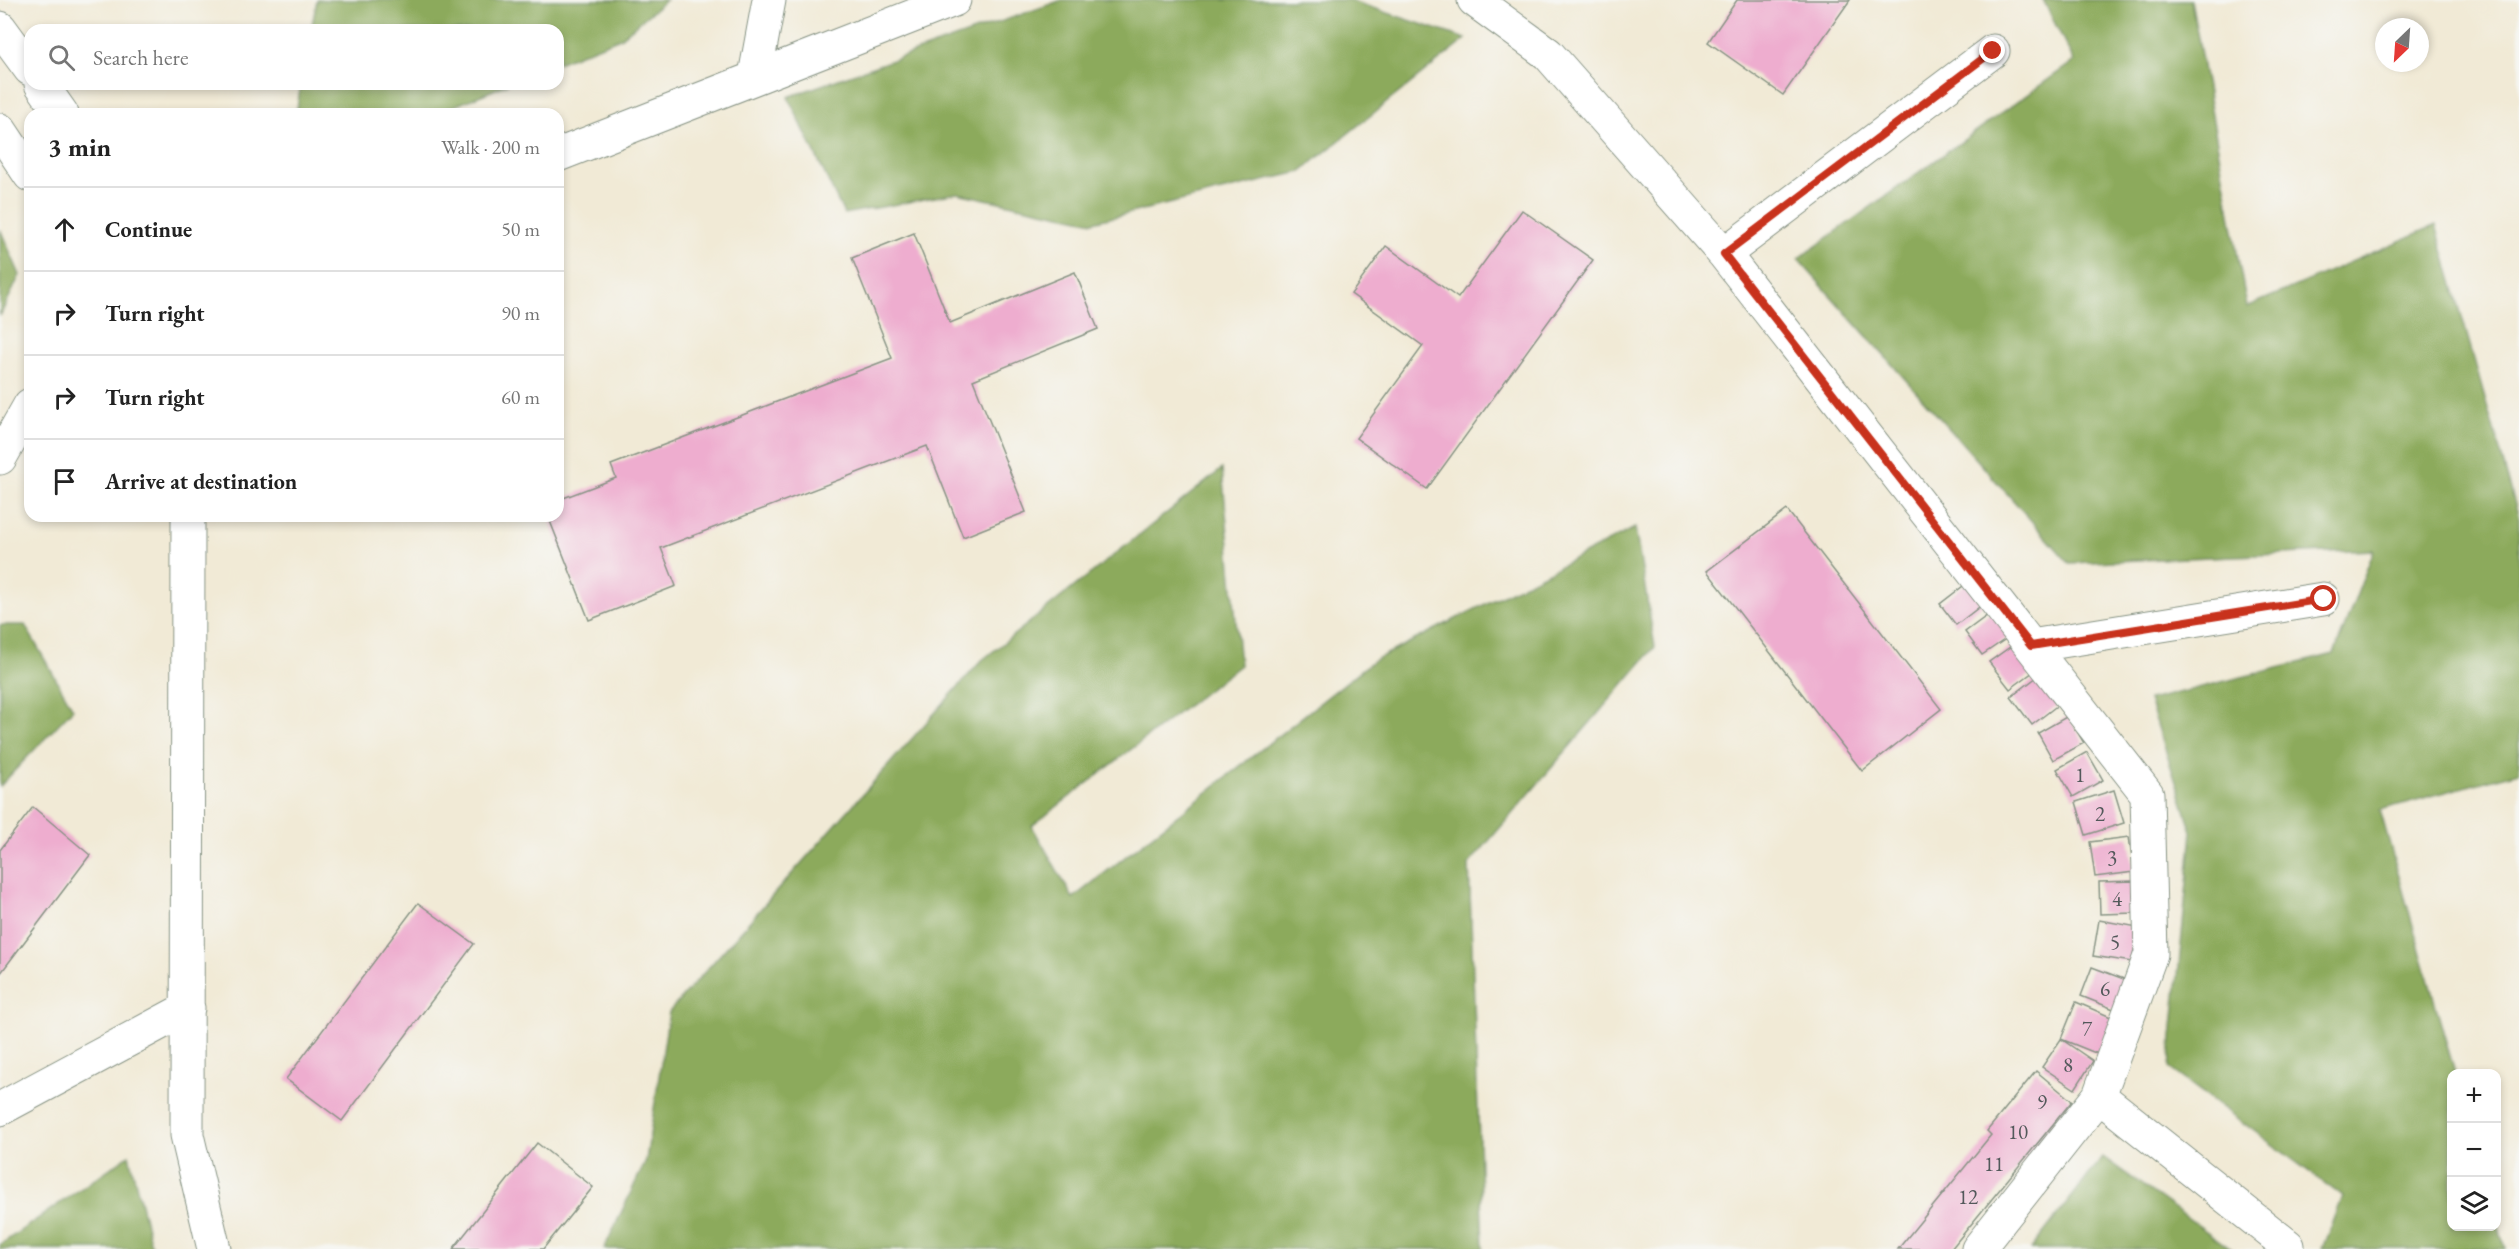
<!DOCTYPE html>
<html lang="en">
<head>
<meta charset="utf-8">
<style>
	:root { --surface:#fff; --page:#f6f6f6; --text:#222; --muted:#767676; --line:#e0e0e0 }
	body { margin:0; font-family:"EB Garamond",serif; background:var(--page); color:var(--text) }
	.controls { position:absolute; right:18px; bottom:18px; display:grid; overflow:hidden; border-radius:12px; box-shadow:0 3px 9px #0003 }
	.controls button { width:54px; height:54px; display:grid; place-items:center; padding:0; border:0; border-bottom:2px solid var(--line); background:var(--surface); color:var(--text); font:30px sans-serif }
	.compass { position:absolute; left:2375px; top:18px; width:54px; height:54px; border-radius:50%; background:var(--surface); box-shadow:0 3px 9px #0003; rotate:205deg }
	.stop { position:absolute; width:18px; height:18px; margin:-14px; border:4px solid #c8321e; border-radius:50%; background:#fff }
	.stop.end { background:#c8321e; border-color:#fff; box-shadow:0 2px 6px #0008 }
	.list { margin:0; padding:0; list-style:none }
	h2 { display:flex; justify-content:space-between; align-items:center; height:78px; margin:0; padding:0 24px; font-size:26px }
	h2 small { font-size:20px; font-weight:400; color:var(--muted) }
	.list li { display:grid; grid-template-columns:39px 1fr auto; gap:18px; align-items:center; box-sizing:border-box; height:84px; padding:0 24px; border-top:2px solid var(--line) }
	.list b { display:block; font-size:22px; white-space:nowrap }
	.list em { font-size:20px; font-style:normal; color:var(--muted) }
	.icon { flex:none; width:33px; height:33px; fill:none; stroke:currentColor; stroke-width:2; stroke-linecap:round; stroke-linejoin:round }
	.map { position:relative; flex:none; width:2519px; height:1249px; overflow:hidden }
	.search { position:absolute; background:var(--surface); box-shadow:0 3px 9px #0003; left:24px; top:24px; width:540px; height:66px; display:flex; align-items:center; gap:15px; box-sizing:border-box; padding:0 21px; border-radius:18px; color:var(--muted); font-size:22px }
	.panel { position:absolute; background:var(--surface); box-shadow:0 3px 9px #0003; left:24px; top:108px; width:540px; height:414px; border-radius:18px }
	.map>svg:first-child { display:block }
</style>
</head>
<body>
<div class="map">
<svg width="2519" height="1249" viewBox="0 0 2519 1249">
	<rect width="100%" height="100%" fill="#f6f6f2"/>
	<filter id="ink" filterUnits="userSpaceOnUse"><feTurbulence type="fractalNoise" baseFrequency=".0167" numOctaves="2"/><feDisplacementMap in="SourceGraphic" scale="12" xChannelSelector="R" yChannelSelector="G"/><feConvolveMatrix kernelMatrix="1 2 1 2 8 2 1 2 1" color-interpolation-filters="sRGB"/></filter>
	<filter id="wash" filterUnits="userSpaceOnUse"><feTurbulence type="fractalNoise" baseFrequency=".008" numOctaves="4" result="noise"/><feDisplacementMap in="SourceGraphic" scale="24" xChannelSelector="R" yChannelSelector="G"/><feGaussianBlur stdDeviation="1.35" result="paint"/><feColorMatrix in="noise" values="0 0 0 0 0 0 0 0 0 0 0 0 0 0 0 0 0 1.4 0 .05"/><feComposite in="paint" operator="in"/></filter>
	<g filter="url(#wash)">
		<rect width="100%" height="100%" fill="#f1ead6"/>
		<path fill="#8caa5c" stroke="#567448" stroke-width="1.5" d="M317,0H666L620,38L558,63V30H311Z
			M1062,0H1349L1466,39L1300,172L1093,222L957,193L844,214L788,97Z
			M2043,0H2191L2247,307L2436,225L2519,518V772L2380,810L2455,1073L2452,1074V1226H2496L2497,1219L2505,1249H2322L2342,1196L2169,1068L2192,831L2149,700L2334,654L2374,550L2069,563L1798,259L2074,61Z
			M301,84H508L435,114H296Z
			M0,229L20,275L0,316Z
			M1222,469L1240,665L1032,826L1073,898L1373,661L1635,528L1655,647L1469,864L1483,1249H604L646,1160L669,1012L981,661Z
			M0,625H25L73,709L0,786Z
			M129,1155L152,1249H0V1245Z
			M2103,1157L2231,1249H2031Z"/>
		<g id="blocks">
			<path fill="#eeadcf" d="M1737,0H1850L1783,95L1708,42Z
				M1522,210L1593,260L1427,489L1356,438L1423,346L1351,294L1386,246L1458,298Z
				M914,233L950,323L1075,272L1098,329L973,380L1026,512L963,537L927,446L661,548L676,586L589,620L548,516H558V500L616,478L611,465L892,358L852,258Z
				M1787,510L1941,709L1862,771L1707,571Z
				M1967,583L1983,604L1956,625L1940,604Z
				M1992,612L2010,636L1982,655L1965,632Z
				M2017,642L2037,669L2010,689L1989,662Z
				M2037,677L2059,704L2032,725L2011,697Z
				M2068,716L2084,743L2053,760L2038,733Z
				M2087,752L2103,780L2073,797L2057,769Z
				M2114,790L2124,823L2086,835L2076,802Z
				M33,807L90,855L0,974V850Z
				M2129,837L2134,872L2095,877L2090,842Z
				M2135,881L2136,913L2100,914L2099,882Z
				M418,903L474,944L342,1121L286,1079Z
				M2099,920L2138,927L2132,962L2093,956Z
				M2092,967L2129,981L2116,1010L2081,996Z
				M2076,1002L2113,1018L2098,1054L2061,1039Z
				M2061,1039L2093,1061L2075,1089L2042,1067Z
				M2036,1071L2072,1101L1951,1249H1898L1991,1135L1987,1131Z
				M537,1143L593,1187L543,1249H453Z"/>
		</g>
	</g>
	<g filter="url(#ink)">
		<use href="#blocks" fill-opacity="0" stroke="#889485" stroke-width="1.5"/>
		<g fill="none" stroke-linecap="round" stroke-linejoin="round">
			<g stroke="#889485" stroke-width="35">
				<path id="minor" d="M1474,0L1548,54L1724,254L2147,794L2151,954L2099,1096L1978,1249
					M0,28L30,69
					M755,76L769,0
					M41,84L62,114
					M0,130L30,175
					M558,155L954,0
					M1724,254L1993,51
					M0,458L30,405
					M188,516L187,1135L214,1249
					M2031,646L2323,599
					M2099,1096L2288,1246
					M0,1109L188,1008"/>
			</g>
			<use href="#minor" stroke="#fff" stroke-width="33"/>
		</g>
	</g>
	<g fill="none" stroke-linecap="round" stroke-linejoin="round" filter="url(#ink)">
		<path stroke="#c8321e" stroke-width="8" d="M1993,51L1724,254L2031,646L2324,599"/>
	</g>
	<g text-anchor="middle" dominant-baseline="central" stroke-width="4.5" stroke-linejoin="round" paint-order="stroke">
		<g font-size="21" fill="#53595b">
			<text x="2080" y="774">1</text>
			<text x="2100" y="813">2</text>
			<text x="2112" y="857">3</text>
			<text x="2117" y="898">4</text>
			<text x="2115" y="941">5</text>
			<text x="2105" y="988">6</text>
			<text x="2087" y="1028">7</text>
			<text x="2068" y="1064">8</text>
			<text x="2042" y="1101">9</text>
			<text x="2018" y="1131">10</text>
			<text x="1994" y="1163">11</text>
			<text x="1968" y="1196">12</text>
		</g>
	</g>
</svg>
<div class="controls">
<button>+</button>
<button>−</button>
<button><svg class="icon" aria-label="layers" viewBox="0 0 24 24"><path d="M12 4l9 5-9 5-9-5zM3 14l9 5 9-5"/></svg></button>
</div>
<svg class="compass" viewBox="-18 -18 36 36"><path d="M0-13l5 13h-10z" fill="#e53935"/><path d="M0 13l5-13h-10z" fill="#767676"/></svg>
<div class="stop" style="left:2324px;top:599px"></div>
<div class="stop end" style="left:1993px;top:51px"></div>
<div class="search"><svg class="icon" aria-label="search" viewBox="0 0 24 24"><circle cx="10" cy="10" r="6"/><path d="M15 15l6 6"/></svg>Search here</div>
<section class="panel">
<h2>3 min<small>Walk · 200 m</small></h2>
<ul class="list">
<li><svg class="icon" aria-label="ahead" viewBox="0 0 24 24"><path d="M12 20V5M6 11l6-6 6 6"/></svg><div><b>Continue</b></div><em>50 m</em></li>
<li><svg class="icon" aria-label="right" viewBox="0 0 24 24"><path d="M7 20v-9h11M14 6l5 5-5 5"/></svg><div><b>Turn right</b></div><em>90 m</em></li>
<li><svg class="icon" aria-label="right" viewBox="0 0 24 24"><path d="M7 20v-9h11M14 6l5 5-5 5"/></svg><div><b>Turn right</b></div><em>60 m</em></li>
<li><svg class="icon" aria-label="arrive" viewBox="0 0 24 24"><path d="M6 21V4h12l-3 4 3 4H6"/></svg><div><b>Arrive at destination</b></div></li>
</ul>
</section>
</div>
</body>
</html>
